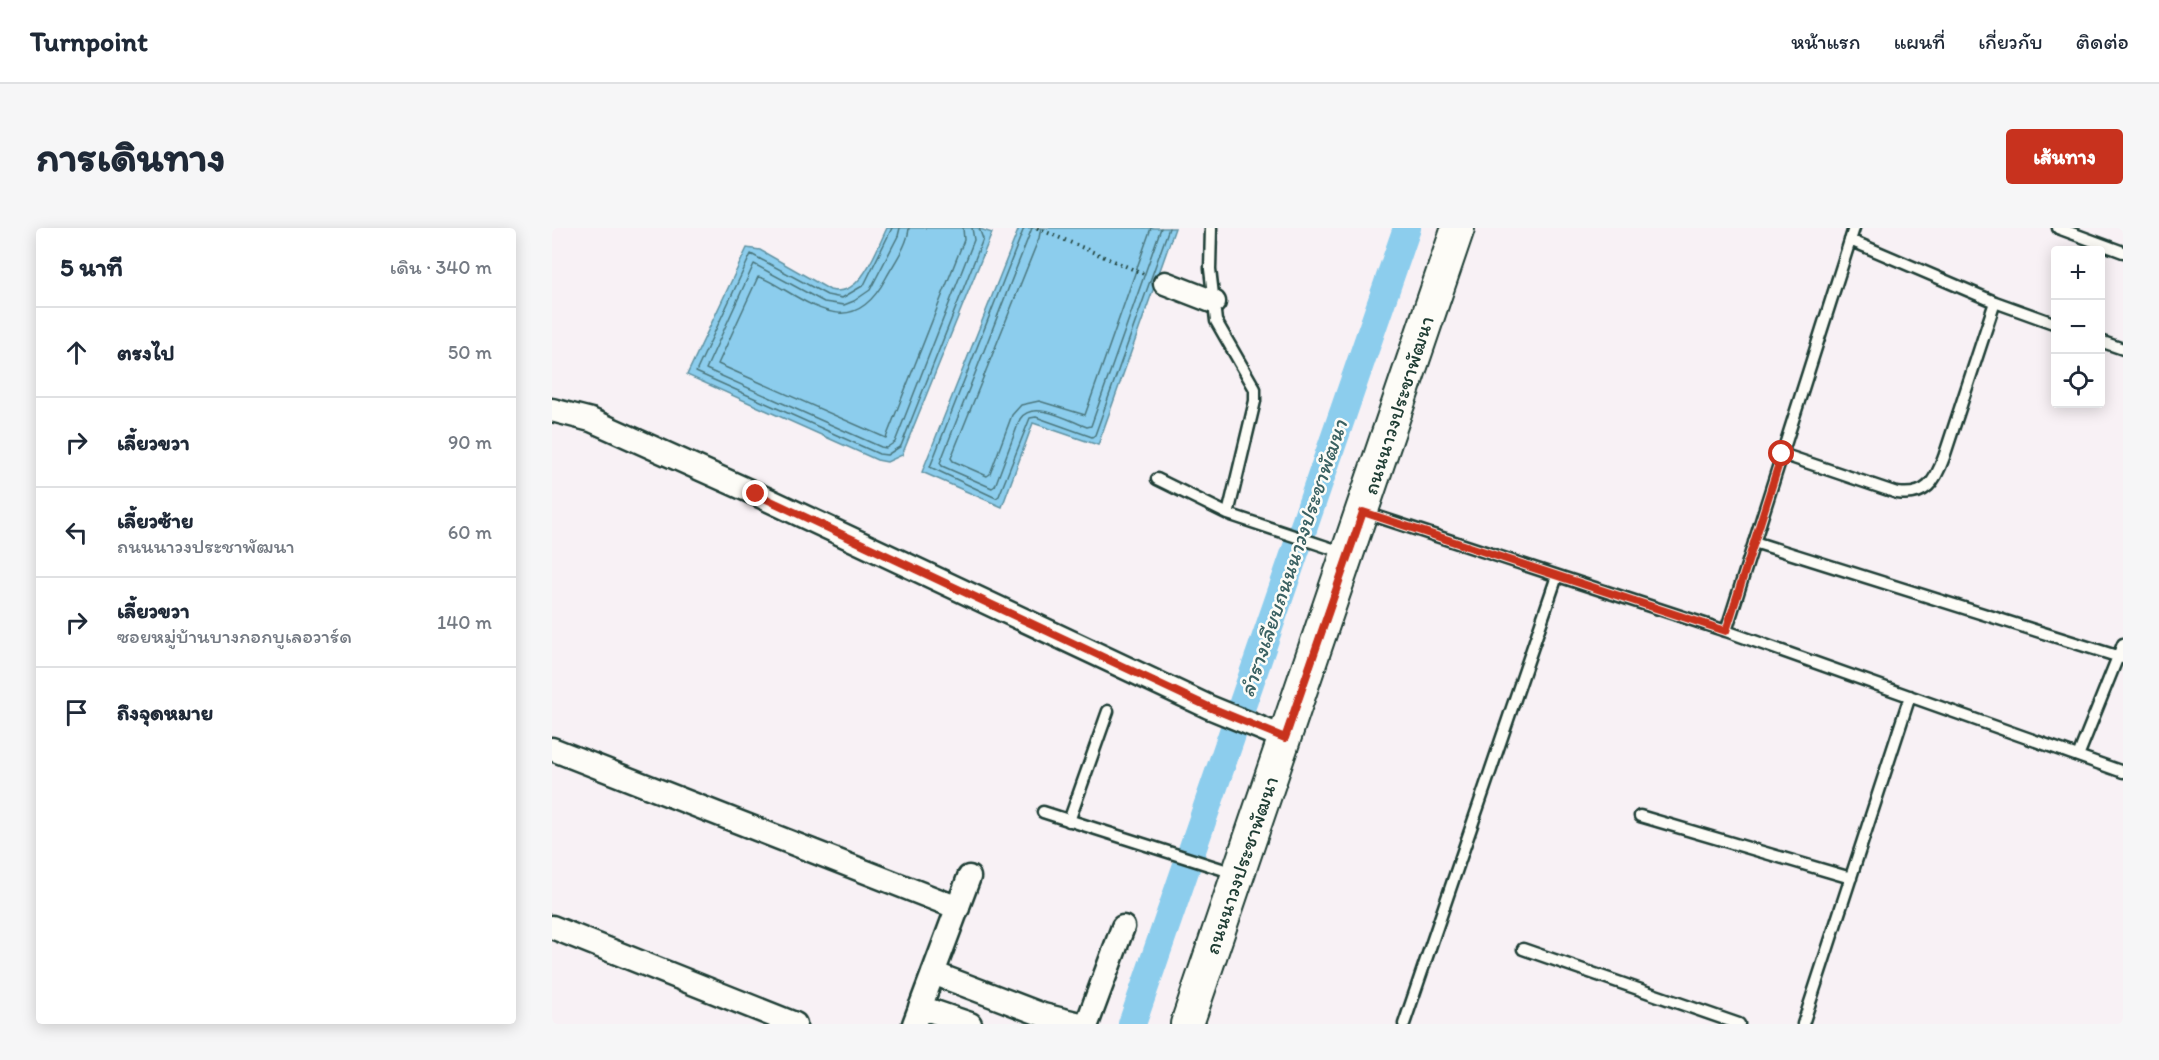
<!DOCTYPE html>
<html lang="th">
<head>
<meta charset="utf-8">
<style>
	:root { --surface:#fff; --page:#f6f6f7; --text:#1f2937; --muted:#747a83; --line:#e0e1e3; --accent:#c8321e }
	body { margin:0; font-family:Itim,"Playpen Sans Thai",sans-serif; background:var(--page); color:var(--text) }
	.controls { position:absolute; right:18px; top:18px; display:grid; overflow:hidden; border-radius:6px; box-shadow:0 3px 15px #0003 }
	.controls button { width:54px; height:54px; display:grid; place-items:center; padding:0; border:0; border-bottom:2px solid var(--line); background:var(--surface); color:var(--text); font:30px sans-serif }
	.stop { position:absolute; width:18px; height:18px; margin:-14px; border:4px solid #c8321e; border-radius:50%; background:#fff }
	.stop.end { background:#c8321e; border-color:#fff; box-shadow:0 2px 6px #0008 }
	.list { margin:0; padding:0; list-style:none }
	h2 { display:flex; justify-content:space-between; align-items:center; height:78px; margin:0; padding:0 24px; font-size:26px }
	h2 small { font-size:20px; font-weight:400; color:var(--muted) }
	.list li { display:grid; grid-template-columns:39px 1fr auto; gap:18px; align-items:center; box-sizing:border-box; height:90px; padding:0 24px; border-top:2px solid var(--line) }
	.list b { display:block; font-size:22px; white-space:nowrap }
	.list p { margin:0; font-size:20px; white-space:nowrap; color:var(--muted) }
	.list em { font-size:20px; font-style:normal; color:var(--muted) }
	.icon { flex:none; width:33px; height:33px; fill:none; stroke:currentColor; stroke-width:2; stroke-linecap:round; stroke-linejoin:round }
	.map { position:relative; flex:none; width:1571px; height:796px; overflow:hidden; border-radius:6px }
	header { display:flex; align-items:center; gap:36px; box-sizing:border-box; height:84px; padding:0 30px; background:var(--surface); border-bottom:2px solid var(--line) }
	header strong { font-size:28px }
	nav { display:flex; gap:33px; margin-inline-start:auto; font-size:21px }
	.intro { display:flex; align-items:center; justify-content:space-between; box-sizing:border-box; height:144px; padding:0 36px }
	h1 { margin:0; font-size:42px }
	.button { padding:15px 27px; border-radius:6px; background:var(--accent); color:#fff; font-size:21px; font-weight:700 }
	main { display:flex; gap:36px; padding:0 36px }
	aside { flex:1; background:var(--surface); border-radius:6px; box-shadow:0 3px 15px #0003 }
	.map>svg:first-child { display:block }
</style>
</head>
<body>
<header>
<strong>Turnpoint</strong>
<nav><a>หน้าแรก</a><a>แผนที่</a><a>เกี่ยวกับ</a><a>ติดต่อ</a></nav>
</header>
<div class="intro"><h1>การเดินทาง</h1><a class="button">เส้นทาง</a></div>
<main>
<aside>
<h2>5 นาที<small>เดิน · 340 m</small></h2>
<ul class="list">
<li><svg class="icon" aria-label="ahead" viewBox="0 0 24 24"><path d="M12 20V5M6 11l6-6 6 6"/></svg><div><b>ตรงไป</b></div><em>50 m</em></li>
<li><svg class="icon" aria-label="right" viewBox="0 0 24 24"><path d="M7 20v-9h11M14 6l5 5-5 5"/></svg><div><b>เลี้ยวขวา</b></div><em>90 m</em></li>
<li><svg class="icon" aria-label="left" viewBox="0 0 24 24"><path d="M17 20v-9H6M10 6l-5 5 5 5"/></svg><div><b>เลี้ยวซ้าย</b><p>ถนนนาวงประชาพัฒนา</p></div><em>60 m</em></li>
<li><svg class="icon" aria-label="right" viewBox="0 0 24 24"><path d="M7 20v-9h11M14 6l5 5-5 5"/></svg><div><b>เลี้ยวขวา</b><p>ซอยหมู่บ้านบางกอกบูเลอวาร์ด</p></div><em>140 m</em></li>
<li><svg class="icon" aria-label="arrive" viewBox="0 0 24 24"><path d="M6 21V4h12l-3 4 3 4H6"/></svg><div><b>ถึงจุดหมาย</b></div></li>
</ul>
</aside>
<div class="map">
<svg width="1571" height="796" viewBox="0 0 1571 796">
	<rect width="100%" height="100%" fill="#f8f1f5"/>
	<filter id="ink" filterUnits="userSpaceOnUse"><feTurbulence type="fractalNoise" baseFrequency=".0167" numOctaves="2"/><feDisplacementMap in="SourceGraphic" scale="12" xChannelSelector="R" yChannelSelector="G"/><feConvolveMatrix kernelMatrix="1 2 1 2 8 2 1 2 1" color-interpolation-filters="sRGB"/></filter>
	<g filter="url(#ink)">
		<path fill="#8ccded" stroke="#6093a3" stroke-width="1.5" d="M335,0H425L440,5L350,227L335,234L325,232L135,147L195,20L208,22L278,62C309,71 324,22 335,0Z
			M467,0H623L546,217L481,195L450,279L370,244Z"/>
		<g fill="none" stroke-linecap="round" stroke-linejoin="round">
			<path stroke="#4b777e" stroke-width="1.5" d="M340,0L312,57L290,70L275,67L199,26L144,144L327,226L335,227L349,218L431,11L427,0
				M348,0L346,8L318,62L302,73L292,77L272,74L202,36L154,141L329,219L334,220L343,214L422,12L420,0
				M357,0C356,17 342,35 334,50C305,104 273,86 231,61C223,57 214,50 206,49L166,136L334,210L412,12L411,0
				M472,0L378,239L444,270L447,268L478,190L484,189L540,209L543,207L617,0
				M480,0L388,235L390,238L440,260L443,258L468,191C481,171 518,193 535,199L539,198L609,0
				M489,0L487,10L399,230L401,233L435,248L438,246L460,187L469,177L487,173L533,187L599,0"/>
			<path stroke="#8ccded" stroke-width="28" d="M580,796L855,0"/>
			<g stroke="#1f3d34" stroke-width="15">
				<path id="lane" d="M659,0L658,41L664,93L703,161V173L676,286
					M1506,0L1571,24
					M1298,12L1443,74L1504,96
					M1548,113L1571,121
					M1230,226L1345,265C1374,269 1383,254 1392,229L1443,74
					M605,251L676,286L793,325
					M811,284L1174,403L1571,544
					M1202,314L1571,430
					M1174,403L1302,0
					M1526,528L1571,416
					M491,584L682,645
					M1088,588L1299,650
					M517,593L556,483
					M971,721L1187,796
					M852,796L1005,348
					M1251,796L1358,468"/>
			</g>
			<g stroke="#1f3d34" stroke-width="27">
				<path id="street" d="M613,55L662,74
					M0,182L39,192L204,266L657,479L733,510
					M0,521L406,680
					M0,699L243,796
					M381,745L491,787L528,796
					M368,779L418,796
					M362,796L417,649
					M535,796L571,699"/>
			</g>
			<g stroke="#1f3d34" stroke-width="36">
				<path id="secondary" d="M635,796L906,0"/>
			</g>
			<path stroke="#1f3d34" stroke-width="4" stroke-dasharray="1.5 4.5" stroke-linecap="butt" d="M485,0L592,46"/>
			<use href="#lane" stroke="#fdfcf7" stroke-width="10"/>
			<use href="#street" stroke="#fdfcf7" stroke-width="22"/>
			<use href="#secondary" stroke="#fdfcf7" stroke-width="32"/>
		</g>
	</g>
	<g fill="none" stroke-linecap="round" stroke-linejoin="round" filter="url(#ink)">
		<path stroke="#c8321e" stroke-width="8" d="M204,266L657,479L733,510L811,284L1174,403L1230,226"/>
	</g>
	<g text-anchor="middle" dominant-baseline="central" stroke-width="5" stroke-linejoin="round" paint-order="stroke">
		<g font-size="21" fill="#1f3d34" stroke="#fdfcf7">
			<text transform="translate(846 177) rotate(-72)">ถนนนาวงประชาพัฒนา</text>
			<text transform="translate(689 637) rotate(-71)">ถนนนาวงประชาพัฒนา</text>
		</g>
		<g font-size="22" font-style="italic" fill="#3a6162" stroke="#fdfcf7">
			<text transform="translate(741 330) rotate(-71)">ลำรางเลียบถนนนาวงประชาพัฒนา</text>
		</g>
	</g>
</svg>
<div class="controls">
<button>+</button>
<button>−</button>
<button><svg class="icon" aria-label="locate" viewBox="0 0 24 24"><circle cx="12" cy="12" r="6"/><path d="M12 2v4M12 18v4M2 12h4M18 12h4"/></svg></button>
</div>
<div class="stop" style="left:1230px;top:226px"></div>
<div class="stop end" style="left:204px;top:266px"></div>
</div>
</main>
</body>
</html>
